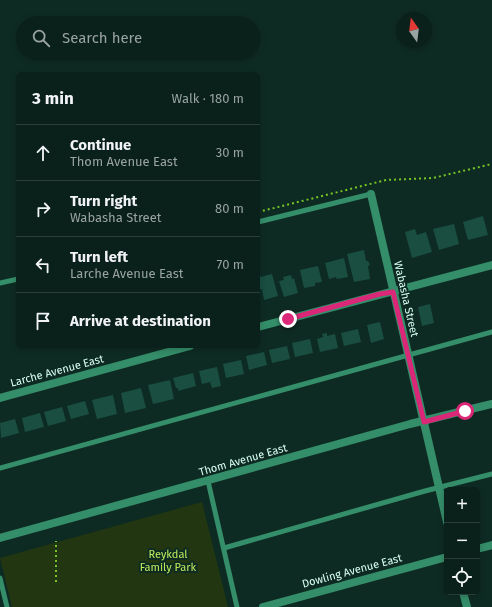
<!DOCTYPE html>
<html lang="en">
<head>
<meta charset="utf-8">
<style>
	:root { --surface:#0a201a; --page:#182d27; --text:#f1f3f6; --muted:#99a3a2; --line:#2a3e39 }
	body { margin:0; font-family:"Fira Sans",sans-serif; background:var(--page); color:var(--text) }
	.controls { position:absolute; right:12px; bottom:12px; display:grid; overflow:hidden; border-radius:6px; box-shadow:0 2px 6px #0003 }
	.controls button { width:36px; height:36px; display:grid; place-items:center; padding:0; border:0; border-bottom:1px solid var(--line); background:var(--surface); color:var(--text); font:20px sans-serif }
	.compass { position:absolute; left:396px; top:12px; width:36px; height:36px; border-radius:50%; background:var(--surface); box-shadow:0 2px 6px #0003; rotate:346deg }
	.stop { position:absolute; width:12px; height:12px; margin:-9px; border:3px solid #db2777; border-radius:50%; background:#fff }
	.stop.end { background:#db2777; border-color:#fff; box-shadow:0 1px 4px #0008 }
	.list { margin:0; padding:0; list-style:none }
	h2 { display:flex; justify-content:space-between; align-items:center; height:52px; margin:0; padding:0 16px; font-size:17px }
	h2 small { font-size:13px; font-weight:400; color:var(--muted) }
	.list li { display:grid; grid-template-columns:26px 1fr auto; gap:12px; align-items:center; box-sizing:border-box; height:56px; padding:0 16px; border-top:1px solid var(--line) }
	.list b { display:block; font-size:15px; white-space:nowrap }
	.list p { margin:0; font-size:13px; white-space:nowrap; color:var(--muted) }
	.list em { font-size:13px; font-style:normal; color:var(--muted) }
	.icon { flex:none; width:22px; height:22px; fill:none; stroke:currentColor; stroke-width:2; stroke-linecap:round; stroke-linejoin:round }
	.map { position:relative; flex:none; width:492px; height:607px; overflow:hidden }
	.search { position:absolute; background:var(--surface); box-shadow:0 2px 6px #0003; left:16px; top:16px; width:244px; height:44px; display:flex; align-items:center; gap:10px; box-sizing:border-box; padding:0 14px; border-radius:22px; color:var(--muted); font-size:15px }
	.panel { position:absolute; background:var(--surface); box-shadow:0 2px 6px #0003; left:16px; top:72px; width:244px; height:276px; border-radius:6px }
	.map>svg:first-child { display:block }
</style>
</head>
<body>
<div class="map">
<svg width="492" height="607" viewBox="0 0 492 607">
	<rect width="100%" height="100%" fill="#0e2b23"/>
	<path fill="#223611" d="M202,502L228,607H12L0,558Z"/>
	<path fill="#194e41" d="M483,216L488,235L468,240L463,222Z
		M454,224L459,244L439,250L433,229Z
		M415,229L417,235L426,232L432,252L412,258L405,232Z
		M364,250L366,261H368L370,265L368,266L370,279L354,282L347,254Z
		M344,258L348,277L337,279L336,277L329,279L325,263Z
		M318,266L322,282L315,283V286L304,288L300,270Z
		M272,274L278,296L264,300L262,289L258,290V277L261,276V277Z
		M291,275L292,279L294,278L298,293L284,297L279,281L284,280L283,277Z
		M430,304L434,323L422,326L418,307Z
		M380,322L384,339L371,343L367,325Z
		M358,329L361,342L344,346L341,333Z
		M327,333V336L335,334L338,348L320,352L317,339L323,337L322,334Z
		M310,339L313,353L295,357L292,343Z
		M287,346L290,359L272,363L269,350Z
		M264,352L267,365L249,370L246,356Z
		M241,360L244,374L226,378L223,364Z
		M217,367L221,386L212,388L210,382L202,384L199,371Z
		M193,373L196,386L178,391V388H176L173,378Z
		M170,380L174,399L153,404L148,385Z
		M141,388L146,408L125,413L121,393Z
		M113,395L117,414L97,419L92,400Z
		M85,401L89,414L71,419L67,406Z
		M62,407L66,421L48,426L44,412Z
		M40,413L44,427L25,432L22,418Z
		M15,419L19,433L1,438L0,423Z"/>
	<g fill="none" stroke-linecap="round" stroke-linejoin="round">
		<path stroke="#76c625" stroke-width="2" stroke-dasharray="2 3" stroke-linecap="butt" d="M258,212L386,180L433,178L492,164
			M56,582V541"/>
		<path stroke="#358e6a" stroke-width="5" d="M258,222L371,194
			M0,283L18,279
			M0,468L492,332
			M208,481L237,607
			M224,548L425,491L492,474
			M0,578L7,607"/>
		<path stroke="#358e6a" stroke-width="8" d="M371,194L447,522
			M258,327L492,265
			M0,398L190,346
			M0,538L410,424L492,404
			M477,549L492,545
			M463,592L467,607
			M263,607L447,557"/>
	</g>
	<g fill="none" stroke-linecap="round" stroke-linejoin="round">
		<path stroke="#db2777" stroke-width="5" d="M288,319L380,294L393,292L424,422L465,411"/>
	</g>
	<g text-anchor="middle" dominant-baseline="central" stroke-width="4" stroke-linejoin="round" paint-order="stroke">
		<g font-size="11" fill="#d8fff2" stroke="#0e2b23">
			<text transform="translate(406 299) rotate(77)">Wabasha Street</text>
			<text transform="translate(57 371) rotate(-15)">Larche Avenue East</text>
			<text transform="translate(243 460) rotate(-16)">Thom Avenue East</text>
			<text transform="translate(352 571) rotate(-15)">Dowling Avenue East</text>
		</g>
		<g font-size="11" fill="#beea59" stroke="#0e2b23">
			<text x="168" y="554">Reykdal<tspan x="168" dy="13">Family Park</tspan></text>
		</g>
	</g>
</svg>
<div class="controls">
<button>+</button>
<button>−</button>
<button><svg class="icon" aria-label="locate" viewBox="0 0 24 24"><circle cx="12" cy="12" r="6"/><path d="M12 2v4M12 18v4M2 12h4M18 12h4"/></svg></button>
</div>
<svg class="compass" viewBox="-18 -18 36 36"><path d="M0-13l5 13h-10z" fill="#e53935"/><path d="M0 13l5-13h-10z" fill="#99a3a2"/></svg>
<div class="stop" style="left:465px;top:411px"></div>
<div class="stop end" style="left:288px;top:319px"></div>
<div class="search"><svg class="icon" aria-label="search" viewBox="0 0 24 24"><circle cx="10" cy="10" r="6"/><path d="M15 15l6 6"/></svg>Search here</div>
<section class="panel">
<h2>3 min<small>Walk · 180 m</small></h2>
<ul class="list">
<li><svg class="icon" aria-label="ahead" viewBox="0 0 24 24"><path d="M12 20V5M6 11l6-6 6 6"/></svg><div><b>Continue</b><p>Thom Avenue East</p></div><em>30 m</em></li>
<li><svg class="icon" aria-label="right" viewBox="0 0 24 24"><path d="M7 20v-9h11M14 6l5 5-5 5"/></svg><div><b>Turn right</b><p>Wabasha Street</p></div><em>80 m</em></li>
<li><svg class="icon" aria-label="left" viewBox="0 0 24 24"><path d="M17 20v-9H6M10 6l-5 5 5 5"/></svg><div><b>Turn left</b><p>Larche Avenue East</p></div><em>70 m</em></li>
<li><svg class="icon" aria-label="arrive" viewBox="0 0 24 24"><path d="M6 21V4h12l-3 4 3 4H6"/></svg><div><b>Arrive at destination</b></div></li>
</ul>
</section>
</div>
</body>
</html>
